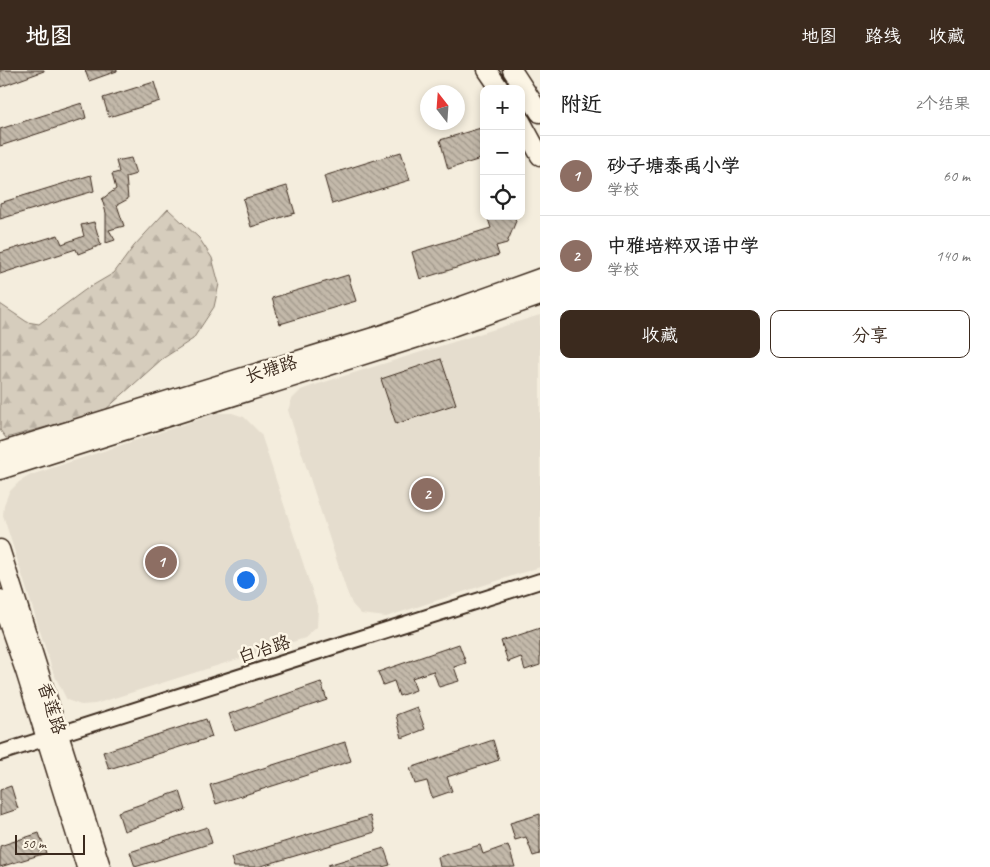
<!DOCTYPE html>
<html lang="zh">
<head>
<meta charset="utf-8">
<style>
	:root { --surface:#fff; --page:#f6f6f6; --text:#222; --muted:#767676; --line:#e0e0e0; --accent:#3b2a1e }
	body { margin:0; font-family:Caveat,"LXGW WenKai TC",sans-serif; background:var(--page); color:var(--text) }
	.controls { position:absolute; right:15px; top:15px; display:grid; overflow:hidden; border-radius:10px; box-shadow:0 2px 8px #0003 }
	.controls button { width:45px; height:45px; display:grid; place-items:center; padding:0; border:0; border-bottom:1px solid var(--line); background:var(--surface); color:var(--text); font:25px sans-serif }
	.compass { position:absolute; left:420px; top:15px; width:45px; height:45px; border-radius:50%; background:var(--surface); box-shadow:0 2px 8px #0003; rotate:343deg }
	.scale { position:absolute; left:15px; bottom:12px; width:70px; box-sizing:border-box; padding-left:5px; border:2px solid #3b2a1e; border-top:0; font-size:14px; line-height:18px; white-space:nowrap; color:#3b2a1e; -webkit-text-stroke:4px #fcf5e5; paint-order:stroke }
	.you { position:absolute; left:245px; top:509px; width:18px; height:18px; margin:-12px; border:4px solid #fff; border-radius:50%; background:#1a73e8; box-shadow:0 0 0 8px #1a73e833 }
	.badge { display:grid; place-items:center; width:32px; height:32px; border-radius:50%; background:var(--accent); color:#fff; font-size:16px; font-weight:700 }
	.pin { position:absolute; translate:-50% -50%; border:2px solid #fff; box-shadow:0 1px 5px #0006 }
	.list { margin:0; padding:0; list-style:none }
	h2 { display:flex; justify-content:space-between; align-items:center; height:65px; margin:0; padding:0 20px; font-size:21px }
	h2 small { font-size:16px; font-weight:400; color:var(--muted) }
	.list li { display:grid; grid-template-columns:32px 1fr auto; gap:15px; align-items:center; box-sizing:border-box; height:80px; padding:0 20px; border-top:1px solid var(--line) }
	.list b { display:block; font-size:19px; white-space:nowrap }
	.list p { margin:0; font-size:16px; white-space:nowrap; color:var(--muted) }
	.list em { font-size:16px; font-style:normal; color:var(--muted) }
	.actions { display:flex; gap:10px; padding:15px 20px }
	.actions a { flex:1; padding:11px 0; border:1px solid var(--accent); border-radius:10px; text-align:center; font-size:18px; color:var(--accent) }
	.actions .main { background:var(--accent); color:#fff }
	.icon { flex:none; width:28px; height:28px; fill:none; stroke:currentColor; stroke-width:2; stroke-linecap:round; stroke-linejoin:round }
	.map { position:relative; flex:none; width:540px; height:797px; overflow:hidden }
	header { display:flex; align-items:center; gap:30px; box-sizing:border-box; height:70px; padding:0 25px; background:var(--accent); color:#fff }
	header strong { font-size:24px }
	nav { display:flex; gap:28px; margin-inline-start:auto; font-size:18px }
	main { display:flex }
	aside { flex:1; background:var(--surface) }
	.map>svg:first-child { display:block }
</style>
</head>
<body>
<header>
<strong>地图</strong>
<nav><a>地图</a><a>路线</a><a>收藏</a></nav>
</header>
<main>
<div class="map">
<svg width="540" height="797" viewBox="0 0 540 797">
	<defs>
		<pattern id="forest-firs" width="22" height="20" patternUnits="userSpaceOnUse" patternTransform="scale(1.25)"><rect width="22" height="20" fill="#d6cdbd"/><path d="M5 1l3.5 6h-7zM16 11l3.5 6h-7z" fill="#b9b0a2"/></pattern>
		<pattern id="building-back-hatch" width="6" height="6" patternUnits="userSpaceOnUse" patternTransform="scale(1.25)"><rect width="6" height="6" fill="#c3b9aa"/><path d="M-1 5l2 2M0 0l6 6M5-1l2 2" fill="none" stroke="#a0978a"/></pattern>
	</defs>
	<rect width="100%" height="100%" fill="#f4eddd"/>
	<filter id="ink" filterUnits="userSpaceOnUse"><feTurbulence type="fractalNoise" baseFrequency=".02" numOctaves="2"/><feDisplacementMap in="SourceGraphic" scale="10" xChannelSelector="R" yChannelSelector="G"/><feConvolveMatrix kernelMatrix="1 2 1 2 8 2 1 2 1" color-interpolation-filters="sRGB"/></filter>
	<g filter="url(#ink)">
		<path fill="#e5ddce" d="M540,245V497L386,547L361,544L352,534L346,519L291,350L288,340L292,329L301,320L312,316Z
			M218,343H232L244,347L261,364L318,539L317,557L305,568L95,634L81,635L67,630L53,602L3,445L4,435L9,422L19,412L31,405Z"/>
		<path fill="url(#forest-firs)" stroke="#887c6e" d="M168,139L199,168L212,188L219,214L214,237L193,269L162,289L104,341L6,368L0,360V234L27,252L39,254L85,220L114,203L134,176Z"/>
		<path fill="url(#building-back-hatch)" stroke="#3b2a1e" d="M0,0H44V1L0,17Z
			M85,0H117V1L89,11Z
			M154,12L160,31L109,47L103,28Z
			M82,33L86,48L0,76V59Z
			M481,58L484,66V88L448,99L440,70Z
			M401,82L410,110L332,134L324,106Z
			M131,88L136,104L126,107L128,129L117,135L124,156L109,160L115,170L106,173V143L102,129L116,119L112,104L119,102L116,91Z
			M91,105L94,121L0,149V133Z
			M287,116L295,143L251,157L243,129Z
			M487,146H514L516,151L507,173L496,176L499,185L420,209L412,182L491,158Z
			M94,152L101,175L78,184L76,179L0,204V183L58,165L62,174L84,166L81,155Z
			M348,205L356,231L280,254L272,228Z
			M441,289L456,334L396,354L381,309Z
			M540,558V595L525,600L521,587L508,592L501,571Z
			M459,574L466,593L454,597L459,611L439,617L433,601L412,608L416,620L399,626L394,611L383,615L378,602Z
			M321,612L327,630L235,661L229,644Z
			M417,637L425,659L402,668L396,645Z
			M206,649L212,667L109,699L103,682Z
			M493,670L499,690L447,707L452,721L432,728L427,711L415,714L410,698Z
			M345,672L351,691L216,734L210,715Z
			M11,716L18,739L0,745V720Z
			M180,721L186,740L124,761L118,742Z
			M540,744V784L533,786L526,767L515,770L510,753Z
			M370,746L375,762L258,797H234L231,788Z
			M207,757L212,773L135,797L130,782Z
			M39,763L46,783L0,797V776Z
			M480,775L483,784L508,775L515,797H440L438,787Z
			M384,778L390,795L382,797H328V795Z"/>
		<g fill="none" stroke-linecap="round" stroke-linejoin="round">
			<g stroke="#3b2a1e" stroke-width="18">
				<path id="minor" d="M0,683L540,511"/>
			</g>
			<g stroke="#3b2a1e" stroke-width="21">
				<path id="major" d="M487,0L500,19
					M512,0L540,43
					M521,51L540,86
					M0,382L386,263L540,208
					M0,400L446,259L540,226
					M0,479L101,797
					M0,529L25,601L86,797"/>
			</g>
			<use href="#minor" stroke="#fcf5e5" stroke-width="14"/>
			<use href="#major" stroke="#fcf5e5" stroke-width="18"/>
		</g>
	</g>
	<g text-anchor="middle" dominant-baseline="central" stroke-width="5" stroke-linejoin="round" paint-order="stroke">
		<g font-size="18" fill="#3b2a1e" stroke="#fcf5e5">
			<text transform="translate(271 299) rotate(-17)">长塘路</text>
			<text transform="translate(264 579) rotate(-18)">白冶路</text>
			<text transform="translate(52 638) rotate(72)">香莲路</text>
		</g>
	</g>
</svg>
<div class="controls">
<button>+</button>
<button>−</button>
<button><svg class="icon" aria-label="locate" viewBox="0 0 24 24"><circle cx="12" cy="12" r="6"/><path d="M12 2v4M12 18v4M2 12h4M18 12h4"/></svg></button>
</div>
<svg class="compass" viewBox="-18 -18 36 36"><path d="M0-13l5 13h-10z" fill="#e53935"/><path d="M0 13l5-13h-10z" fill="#767676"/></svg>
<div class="scale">50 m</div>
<div class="you"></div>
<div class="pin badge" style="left:161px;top:492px;background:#8d6e63">1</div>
<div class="pin badge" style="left:427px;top:424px;background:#8d6e63">2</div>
</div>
<aside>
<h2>附近<small>2个结果</small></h2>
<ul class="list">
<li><span class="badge" style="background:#8d6e63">1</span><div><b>砂子塘泰禹小学</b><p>学校</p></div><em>60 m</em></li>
<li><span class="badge" style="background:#8d6e63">2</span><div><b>中雅培粹双语中学</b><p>学校</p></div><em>140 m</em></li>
</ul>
<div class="actions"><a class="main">收藏</a><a>分享</a></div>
</aside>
</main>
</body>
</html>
